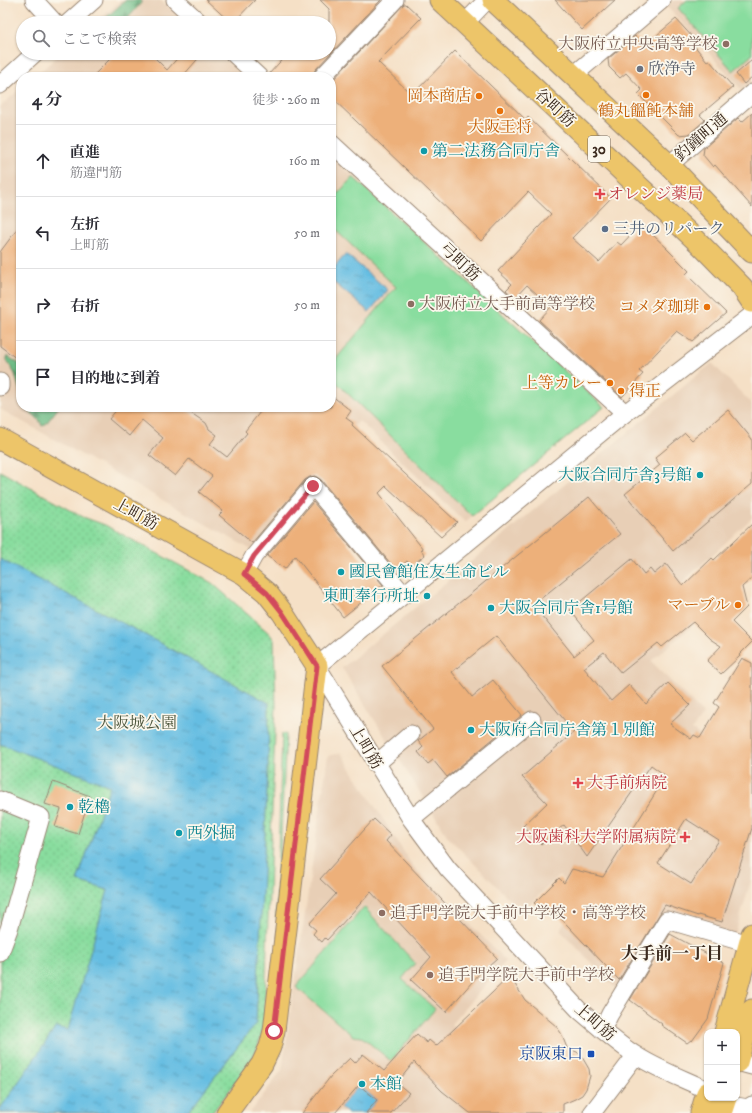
<!DOCTYPE html>
<html lang="ja">
<head>
<meta charset="utf-8">
<style>
	:root { --surface:#fff; --page:#f2f2f3; --text:#2b2b33; --muted:#7c7c81; --line:#e1e1e2 }
	body { margin:0; font-family:"IM FELL DW Pica","Noto Serif JP",serif; background:var(--page); color:var(--text) }
	.controls { position:absolute; right:12px; bottom:12px; display:grid; overflow:hidden; border-radius:8px; box-shadow:0 1px 3px #0004 }
	.controls button { width:36px; height:36px; display:grid; place-items:center; padding:0; border:0; border-bottom:1px solid var(--line); background:var(--surface); color:var(--text); font:20px sans-serif }
	.stop { position:absolute; width:12px; height:12px; margin:-9px; border:3px solid #d1495b; border-radius:50%; background:#fff }
	.stop.end { background:#d1495b; border-color:#fff; box-shadow:0 1px 4px #0008 }
	.list { margin:0; padding:0; list-style:none }
	h2 { display:flex; justify-content:space-between; align-items:center; height:52px; margin:0; padding:0 16px; font-size:17px }
	h2 small { font-size:13px; font-weight:400; color:var(--muted) }
	.list li { display:grid; grid-template-columns:26px 1fr auto; gap:12px; align-items:center; box-sizing:border-box; height:72px; padding:0 16px; border-top:1px solid var(--line) }
	.list b { display:block; font-size:15px; white-space:nowrap }
	.list p { margin:0; font-size:13px; white-space:nowrap; color:var(--muted) }
	.list em { font-size:13px; font-style:normal; color:var(--muted) }
	.icon { flex:none; width:22px; height:22px; fill:none; stroke:currentColor; stroke-width:2; stroke-linecap:round; stroke-linejoin:round }
	.map { position:relative; flex:none; width:752px; height:1113px; overflow:hidden }
	.search { position:absolute; background:var(--surface); box-shadow:0 1px 3px #0004; left:16px; top:16px; width:320px; height:44px; display:flex; align-items:center; gap:10px; box-sizing:border-box; padding:0 14px; border-radius:22px; color:var(--muted); font-size:15px }
	.panel { position:absolute; background:var(--surface); box-shadow:0 1px 3px #0004; left:16px; top:72px; width:320px; height:340px; border-radius:16px }
	.map>svg:first-child { display:block }
</style>
</head>
<body>
<div class="map">
<svg width="752" height="1113" viewBox="0 0 752 1113">
	<defs>
		<pattern id="forest-firs" width="22" height="20" patternUnits="userSpaceOnUse"><rect width="22" height="20" fill="#6ebc86"/><path d="M5 1l3.5 6h-7zM16 11l3.5 6h-7z" fill="#5c996d"/></pattern>
		<pattern id="park-dots" width="8" height="8" patternUnits="userSpaceOnUse"><rect width="8" height="8" fill="#89dd9f"/><path d="M2 2h.1M6 6h.1" fill="none" stroke="#77be88" stroke-width="1.8" stroke-linecap="round"/></pattern>
		<pattern id="water-ripples" width="26" height="14" patternUnits="userSpaceOnUse"><rect width="26" height="14" fill="#65bde2"/><path d="M2 4q2-2 4 0t4 0M15 11q2-2 4 0t4 0" fill="none" stroke="#549ab7"/></pattern>
	</defs>
	<rect width="100%" height="100%" fill="#fbf7ec"/>
	<filter id="ink" filterUnits="userSpaceOnUse"><feTurbulence type="fractalNoise" baseFrequency=".025" numOctaves="2"/><feDisplacementMap in="SourceGraphic" scale="8" xChannelSelector="R" yChannelSelector="G"/><feConvolveMatrix kernelMatrix="1 2 1 2 8 2 1 2 1" color-interpolation-filters="sRGB"/></filter>
	<filter id="wash" filterUnits="userSpaceOnUse"><feTurbulence type="fractalNoise" baseFrequency=".012" numOctaves="4" result="noise"/><feDisplacementMap in="SourceGraphic" scale="16" xChannelSelector="R" yChannelSelector="G"/><feGaussianBlur stdDeviation="0.9" result="paint"/><feColorMatrix in="noise" values="0 0 0 0 0 0 0 0 0 0 0 0 0 0 0 0 0 1.4 0 .05"/><feComposite in="paint" operator="in"/></filter>
	<g filter="url(#wash)">
		<rect width="100%" height="100%" fill="#f5e0c6"/>
		<path fill="#e8cfb6" d="M121,0H160L185,23H95Z
			M674,0H752V81L742,90L667,6Z
			M61,53H218L244,77H34Z
			M21,88V407H331V156L604,407L465,522L359,421L252,550L0,409V107Z
			M712,363L752,404V518L686,579L669,601L691,627L651,661L703,714L692,730L752,768V877L735,935L665,915L618,991L560,930L580,897L559,876L522,912L448,837L342,668Z
			M341,753L412,865L506,961L451,1024L538,1108L533,1113H250L282,1070L328,756Z"/>
		<path fill="#89dd9f" stroke="#62845e" d="M687,0H752V55L733,71L678,8Z
			M353,177L604,407L472,516L331,377V365L396,287L331,226V201Z
			M282,734H286L277,917H276Z
			M364,907L415,963L402,979L435,1009L391,1061L362,1037L353,1036L296,987Z"/>
		<path fill="url(#forest-firs)" stroke="#547352" d="M126,0H141V3L124,23H100Z
			M7,356L21,365V395L15,374L7,361Z
			M25,407H59L45,425L42,426C39,417 30,413 25,407Z"/>
		<path fill="url(#park-dots)" stroke="#62845e" d="M0,471L83,517L105,525L212,583L270,634L274,640L276,705L264,1027L258,1046L250,1064L212,1113H0Z"/>
		<path fill="url(#water-ripples)" stroke="#507480" d="M346,254L388,290L369,312L331,280V271Z
			M0,559L136,630L269,703L268,769L256,1023L187,1113H0V1109L56,1027L68,1030L108,890L77,881L110,786L0,744Z
			M359,1085L377,1100L366,1113H348L340,1107Z"/>
		<g id="blocks">
			<path fill="#edb07a" fill-rule="evenodd" d="M206,0H255L233,23H231Z
				M320,0H381L315,70L312,77H269V74L288,53H329V9Z
				M555,0H615L582,30Z
				M404,4H406L421,18L378,62L412,95L455,51L526,120L528,117L611,198L572,238L599,262L617,242L621,245L641,224L667,248H666L689,271L686,274L726,313L693,342L677,331L639,371L643,374L622,397L539,320L551,307L527,285L515,298L506,290L512,284L498,271L551,214L528,192L481,241L331,97V82Z
				M676,19L695,40L692,43L707,61L709,60L733,87L700,115L705,120L689,134L679,135L638,94L642,90L626,73L620,78L609,67L608,59L635,36L644,46Z
				M116,53H150L167,70L182,53H203L182,77H92Z
				M752,60V77L744,84L736,74Z
				M752,113V207L715,165L713,167L703,155L704,148L738,118L742,122Z
				M21,224V362L0,346V252Z
				M331,395L351,411L346,418L353,423L352,425L457,522L441,537L386,486L379,493L423,549L421,550L425,555L411,566L407,561L396,570L321,480L315,476L310,477L305,480L252,543L219,515L223,511L199,492L212,476L189,459L175,476L149,455L163,438L142,420L129,436L109,419L119,407H182L206,423L209,429L217,435L210,444L227,457L247,433L245,431L264,407H331Z
				M728,410L752,439V484L673,551L625,494L660,465L655,458L685,433L692,440Z
				M589,497L620,534L533,605L574,656L594,640L570,610L632,559L644,574L650,569L654,574L666,564L683,586L712,558L714,560L752,524V578L742,587L747,607L732,622L752,642L739,655L740,656L721,674L707,661L721,646L710,639L693,622L662,647L658,643L621,673L604,652L584,668L611,701L629,685L646,704L668,683L690,705L670,724L691,739L694,735L700,738L719,707L714,703L742,658L752,663V828L722,922L698,915V916L665,905L619,980L552,909L546,915L534,903L559,878L564,883L572,869L603,877L666,776L651,765L587,857L564,825L541,844L523,826L547,803L522,777L574,732L496,636L452,672L472,697L493,680L522,715L447,777L433,760L428,764L418,752L423,747L418,741L433,729L382,666ZM686,819L719,840L691,884L658,863Z
				M313,502L383,585L343,617L295,556L285,569L267,556Z
				M53,782L90,796L78,834L55,827L61,809L45,804Z
				M374,819L391,835L386,841L497,958L479,974L446,1012L411,980L431,957L371,892L327,940L325,938L322,942L313,934L316,930L309,924L336,894L320,879Z
				M670,934L724,963L708,1019L692,1041L691,1040L687,1043L661,1025L662,1024L630,1000Z
				M511,975L516,986L525,1000L556,1026L561,1033L567,1048L577,1052L582,1057L589,1069L590,1076L586,1089L582,1095L575,1099L563,1104V1113H470L442,1091L414,1062L397,1083L409,1093L391,1113H366L377,1100L359,1085L335,1113H302L331,1076L350,1058L355,1063L363,1054L384,1071L417,1034L427,1043L429,1040L436,1046Z"/>
		</g>
	</g>
	<g filter="url(#ink)">
		<use href="#blocks" fill-opacity="0" stroke="#988572" stroke-width="1"/>
		<g fill="none" stroke-linecap="round" stroke-linejoin="round">
			<g stroke="#988572" stroke-width="19">
				<path id="minor" d="M34,0L55,23
					M175,0L200,23
					M68,23L94,0
					M465,23L487,0
					M233,53L259,77
					M574,75L662,0
					M322,77L395,0
					M0,85L35,53
					M331,143L625,413
					M669,165L752,93
					M0,382V387
					M244,574L254,556L313,486L403,594
					M376,764L411,734
					M0,800L41,817L9,929L0,953
					M411,819L532,720
					M602,1030L610,1014L667,920L749,944
					M737,1062L752,1066
					M707,1090C684,1079 659,1070 637,1056C616,1043 598,1026 579,1010L448,869L411,819L317,666L619,418L752,315
					M724,1104L748,1108L752,1105
					M592,1113L636,1055"/>
			</g>
			<g stroke="#988572" stroke-width="23">
				<path id="major" d="M440,0L698,242L742,287L752,302
					M493,0L669,165L752,252
					M0,439L244,574L267,593L282,612L317,666L274,1031L270,1047L262,1064L227,1113
					M725,1032L752,934
					M737,1062L752,1010
					M701,1113L707,1093
					M721,1113L726,1098"/>
			</g>
			<use href="#minor" stroke="#fff" stroke-width="17"/>
			<use href="#major" stroke="#edc569" stroke-width="21"/>
		</g>
	</g>
	<g fill="none" stroke-linecap="round" stroke-linejoin="round" filter="url(#ink)">
		<path stroke="#d1495b" stroke-width="5" d="M274,1031L317,666L282,612L267,593L244,574L254,556L313,486"/>
	</g>
	<g fill="#8d6e63" stroke="#fbf7ec" stroke-width="1.5">
		<circle cx="726" cy="44" r="4"/>
		<circle cx="411" cy="304" r="4"/>
		<circle cx="382" cy="913" r="4"/>
		<circle cx="430" cy="975" r="4"/>
	</g>
	<circle fill="#6b7280" stroke="#fbf7ec" stroke-width="1.5" cx="640" cy="69" r="4"/>
	<g fill="#e8710a" stroke="#fbf7ec" stroke-width="1.5">
		<circle cx="646" cy="95" r="4"/>
		<circle cx="479" cy="96" r="4"/>
		<circle cx="500" cy="111" r="4"/>
		<circle cx="707" cy="307" r="4"/>
		<circle cx="610" cy="383" r="4"/>
		<circle cx="621" cy="391" r="4"/>
		<circle cx="738" cy="605" r="4"/>
	</g>
	<g fill="#0f9aa8" stroke="#fbf7ec" stroke-width="1.5">
		<circle cx="424" cy="151" r="4"/>
		<circle cx="700" cy="475" r="4"/>
		<circle cx="341" cy="572" r="4"/>
		<circle cx="427" cy="596" r="4"/>
		<circle cx="491" cy="608" r="4"/>
		<circle cx="471" cy="730" r="4"/>
		<circle cx="70" cy="807" r="4"/>
		<circle cx="179" cy="833" r="4"/>
		<circle cx="362" cy="1084" r="4"/>
	</g>
	<g fill="#e0444e" stroke="#fbf7ec" stroke-width="1.5">
		<path d="M598 188h4v4h4v4h-4v4h-4v-4h-4v-4h4z"/>
		<path d="M576 777h4v4h4v4h-4v4h-4v-4h-4v-4h4z"/>
		<path d="M683 831h4v4h4v4h-4v4h-4v-4h-4v-4h4z"/>
	</g>
	<circle fill="#5c6f8a" stroke="#fbf7ec" stroke-width="1.5" cx="605" cy="229" r="4"/>
	<rect fill="#1a4fb4" stroke="#fbf7ec" stroke-width="1.5" x="587" y="1050" width="8" height="8" rx="2"/>
	<g text-anchor="middle" dominant-baseline="central" stroke-width="3.5" stroke-linejoin="round" paint-order="stroke">
		<rect fill="#fbf7ec" stroke="#75685c" stroke-width="1" x="588" y="136" width="22" height="26" rx="3"/>
		<g font-size="15" font-weight="bold" fill="#3b2a1e">
			<text x="599" y="149">30</text>
		</g>
		<g font-size="16" fill="#785e54" stroke="#fbf7ec" text-anchor="start">
			<text x="718" y="44" text-anchor="end">大阪府立中央高等学校</text>
			<text x="419" y="304">大阪府立大手前高等学校</text>
			<text x="390" y="913">追手門学院大手前中学校・高等学校</text>
			<text x="438" y="975">追手門学院大手前中学校</text>
		</g>
		<g font-size="16" fill="#5b616d" stroke="#fbf7ec" text-anchor="start">
			<text x="648" y="69">欣浄寺</text>
		</g>
		<g font-size="16" fill="#c56008" stroke="#fbf7ec" text-anchor="end">
			<text x="471" y="96">岡本商店</text>
			<text x="646" y="111" text-anchor="middle">鶴丸饂飩本舗</text>
			<text x="500" y="127" text-anchor="middle">大阪王将</text>
			<text x="699" y="307">コメダ珈琲</text>
			<text x="602" y="383">上等カレー</text>
			<text x="629" y="391" text-anchor="start">得正</text>
			<text x="730" y="605">マーブル</text>
		</g>
		<g font-size="16" fill="#3b2a1e" stroke="#fbf7ec">
			<text transform="translate(555 108) rotate(43)">谷町筋</text>
			<text transform="translate(701 137) rotate(-41)">釣鐘町通</text>
			<text transform="translate(460 262) rotate(43)">弓町筋</text>
			<text transform="translate(136 514) rotate(29)">上町筋</text>
			<text transform="translate(366 747) rotate(59)">上町筋</text>
			<text transform="translate(595 1022) rotate(41)">上町筋</text>
		</g>
		<g font-size="16" fill="#0d838f" stroke="#fbf7ec" text-anchor="start">
			<text x="432" y="151">第二法務合同庁舎</text>
			<text x="692" y="475" text-anchor="end">大阪合同庁舎3号館</text>
			<text x="349" y="572">國民會館住友生命ビル</text>
			<text x="419" y="596" text-anchor="end">東町奉行所址</text>
			<text x="499" y="608">大阪合同庁舎1号館</text>
			<text x="479" y="730">大阪府合同庁舎第１別館</text>
			<text x="78" y="807">乾櫓</text>
			<text x="187" y="833">西外掘</text>
			<text x="370" y="1084">本館</text>
		</g>
		<g font-size="16" fill="#be3a42" stroke="#fbf7ec" text-anchor="start">
			<text x="608" y="194">オレンジ薬局</text>
			<text x="587" y="783">大手前病院</text>
			<text x="676" y="837" text-anchor="end">大阪歯科大学附属病院</text>
		</g>
		<g font-size="16" fill="#4e5e75" stroke="#fbf7ec" text-anchor="start">
			<text x="613" y="229">三井のリパーク</text>
		</g>
		<g font-size="16" fill="#4e573e" stroke="#fbf7ec">
			<text x="137" y="723">大阪城公園</text>
		</g>
		<g font-size="16" fill="#164399" stroke="#fbf7ec" text-anchor="end">
			<text x="583" y="1054">京阪東口</text>
		</g>
		<g font-size="17" font-weight="bold" fill="#3b2a1e" stroke="#fbf7ec">
			<text x="672" y="954">大手前一丁目</text>
		</g>
	</g>
</svg>
<div class="controls">
<button>+</button>
<button>−</button>
</div>
<div class="stop" style="left:274px;top:1031px"></div>
<div class="stop end" style="left:313px;top:486px"></div>
<div class="search"><svg class="icon" aria-label="search" viewBox="0 0 24 24"><circle cx="10" cy="10" r="6"/><path d="M15 15l6 6"/></svg>ここで検索</div>
<section class="panel">
<h2>4 分<small>徒歩 · 260 m</small></h2>
<ul class="list">
<li><svg class="icon" aria-label="ahead" viewBox="0 0 24 24"><path d="M12 20V5M6 11l6-6 6 6"/></svg><div><b>直進</b><p>筋違門筋</p></div><em>160 m</em></li>
<li><svg class="icon" aria-label="left" viewBox="0 0 24 24"><path d="M17 20v-9H6M10 6l-5 5 5 5"/></svg><div><b>左折</b><p>上町筋</p></div><em>50 m</em></li>
<li><svg class="icon" aria-label="right" viewBox="0 0 24 24"><path d="M7 20v-9h11M14 6l5 5-5 5"/></svg><div><b>右折</b></div><em>50 m</em></li>
<li><svg class="icon" aria-label="arrive" viewBox="0 0 24 24"><path d="M6 21V4h12l-3 4 3 4H6"/></svg><div><b>目的地に到着</b></div></li>
</ul>
</section>
</div>
</body>
</html>
